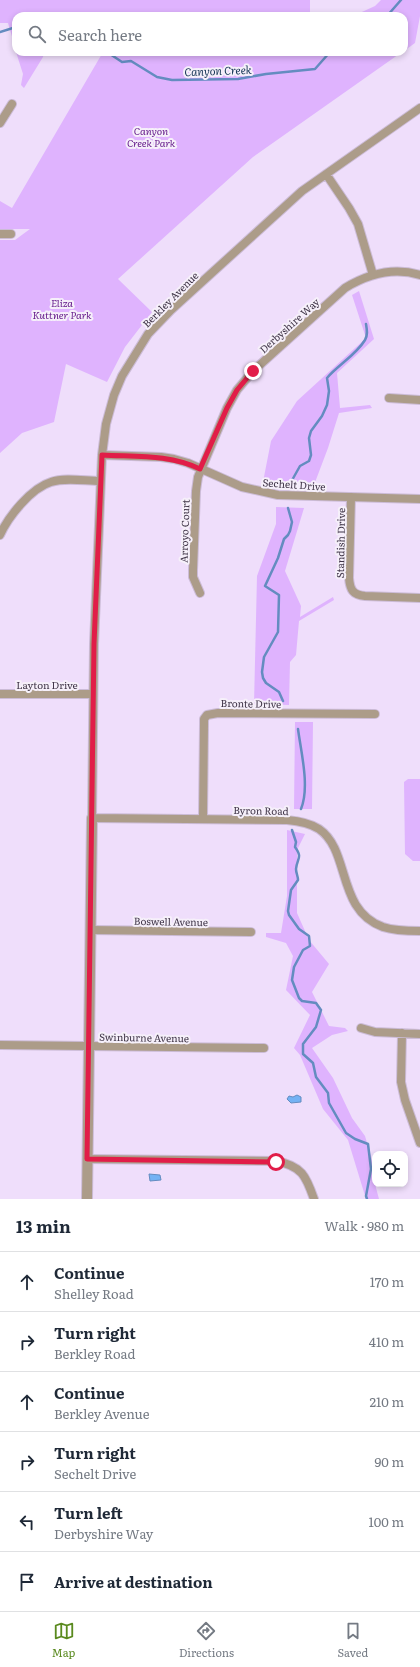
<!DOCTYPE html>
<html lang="en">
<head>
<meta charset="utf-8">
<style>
	:root { --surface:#fff; --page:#f2f2f3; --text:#1f2937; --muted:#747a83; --line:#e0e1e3; --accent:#5a8a1f }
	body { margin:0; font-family:Literata,serif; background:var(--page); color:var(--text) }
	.controls { position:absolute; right:12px; bottom:12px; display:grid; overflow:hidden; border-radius:8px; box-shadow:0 2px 6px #0003 }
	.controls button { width:36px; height:36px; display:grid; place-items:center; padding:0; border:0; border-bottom:1px solid var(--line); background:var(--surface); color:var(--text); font:20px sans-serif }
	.stop { position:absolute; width:12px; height:12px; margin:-9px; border:3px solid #e11d48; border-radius:50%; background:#fff }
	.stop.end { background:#e11d48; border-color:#fff; box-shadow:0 1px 4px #0008 }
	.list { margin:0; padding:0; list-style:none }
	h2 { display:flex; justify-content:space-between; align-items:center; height:52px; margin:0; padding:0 16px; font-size:17px }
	h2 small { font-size:13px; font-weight:400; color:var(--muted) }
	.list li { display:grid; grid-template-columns:26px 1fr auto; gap:12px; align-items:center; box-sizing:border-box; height:60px; padding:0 16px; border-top:1px solid var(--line) }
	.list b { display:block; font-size:15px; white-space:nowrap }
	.list p { margin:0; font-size:13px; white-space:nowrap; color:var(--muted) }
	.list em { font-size:13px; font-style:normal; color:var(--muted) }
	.icon { flex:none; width:22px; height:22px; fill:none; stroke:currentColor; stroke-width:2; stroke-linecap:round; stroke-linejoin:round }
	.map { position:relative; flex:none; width:420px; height:1199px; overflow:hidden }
	.search { position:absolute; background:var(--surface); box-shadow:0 2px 6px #0003; left:12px; right:12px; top:12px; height:44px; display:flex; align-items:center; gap:10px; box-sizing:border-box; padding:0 14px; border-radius:12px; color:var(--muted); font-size:15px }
	.sheet { height:412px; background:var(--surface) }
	nav { display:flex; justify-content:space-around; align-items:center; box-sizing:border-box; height:56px; border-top:1px solid var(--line); background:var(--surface); font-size:11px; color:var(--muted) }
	nav a { display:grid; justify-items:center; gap:2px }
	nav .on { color:var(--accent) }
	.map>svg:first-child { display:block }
</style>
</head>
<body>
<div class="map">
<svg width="420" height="1199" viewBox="0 0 420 1199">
	<rect width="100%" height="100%" fill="#efdefb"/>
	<path fill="#dfb3fe" d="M0,0H310V16H16V50L8,23H0Z
		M381,0H420V16L415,43L404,51V16H353L375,6Z
		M16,52H44L43,57L24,88L21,85L23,74Z
		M103,52H402L253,157L118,279L152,312L125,347L107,382L66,364L54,422L22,433L0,453V240H15L30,229H0V201L12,208Z
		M359,291L374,339L337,373L340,408L370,405L372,408L339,413L328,448L314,485L263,482L271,441L297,401L366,338L352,295Z
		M276,507L304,508L285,571L301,606L300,617L333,597L334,600L299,621L296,655L290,662L289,705L254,704L257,576L276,524Z
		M295,722H313L312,809H294Z
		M408,779H420V861H413L405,854L404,782Z
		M287,830L305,834L297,850V913L309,940L329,964L312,992L329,1026L345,1028L348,1031L332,1035L312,1048L333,1078L352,1118L365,1136L371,1156L375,1184L379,1199H366L348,1140L323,1109L300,1055L294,1048L310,1015L286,990L293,956L286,943L266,937V933H281L287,896Z"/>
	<path fill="#74b2f4" stroke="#648cc0" d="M297,1095L301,1097V1102L291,1103L287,1099L289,1096L293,1097Z
		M149,1174L160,1175L161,1180L150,1181Z"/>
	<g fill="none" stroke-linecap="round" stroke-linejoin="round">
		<path stroke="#648cc0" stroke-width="2.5" d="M387,16L401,0
			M0,32L16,27
			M107,52L122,62L131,61L157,77L172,80L238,79L266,74L315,69L330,52
			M291,482L300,466L309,461L311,455L309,438L311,431L322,416L327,405L329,391L327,378C338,365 356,355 365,340C368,335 367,330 366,324
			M283,701L279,692L266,683L263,678L262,672L264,657L278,632L279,595L265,586L278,558L284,539L288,535L290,531L292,522L288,508
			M298,729C301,752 310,787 301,809
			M292,830L296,842L295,847C303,858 297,858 296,869C296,873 298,876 298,880L291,890L288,911L289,915L299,929L309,936L310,946L303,950L294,967L292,980L299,998L302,1001L316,1003L321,1010L316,1027L303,1044V1054L313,1063L316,1077L328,1093L329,1103L346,1133L355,1139L368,1144L371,1169L366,1196L367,1199"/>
		<g stroke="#ccbcd7" stroke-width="10">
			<path id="minor" d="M420,108L302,191L171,310L148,334L122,376L114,395L106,424L102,455L94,644L92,818L287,820C298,821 310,823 319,829C351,851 336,910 383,927C395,931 408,931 420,931
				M0,123L12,104
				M326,174L349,208L358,224L373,275
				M0,234H11
				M389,398L420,400
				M102,455L161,457L174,459L188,463L242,487L278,495L420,499
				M351,497L349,578C350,590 353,595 365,596L420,598
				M0,535C8,517 31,488 51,482C65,477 85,481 100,481
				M200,593L193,577V570L196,491L198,477L227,408L237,390L253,371L345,288C368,274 394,267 420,275
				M0,694H93
				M203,819L204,724V719L207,715L218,713L375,714
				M90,930L251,932
				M361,1028L375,1032L420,1034
				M402,1033L401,1082L405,1100L420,1143
				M0,1045L264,1048
				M87,1159L276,1161C302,1166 306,1176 314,1199"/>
		</g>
		<g stroke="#ccbcd7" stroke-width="12">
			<path id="tertiary" d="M87,1199L92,818"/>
		</g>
		<use href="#minor" stroke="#ac9c89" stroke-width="8"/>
		<use href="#tertiary" stroke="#ac9c89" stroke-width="10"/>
	</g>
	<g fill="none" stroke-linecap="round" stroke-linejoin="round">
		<path stroke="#e11d48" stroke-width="5" d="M253,371L237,390L227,408L200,469C169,454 136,457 102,455L94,644L87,1159L276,1162"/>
	</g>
	<g text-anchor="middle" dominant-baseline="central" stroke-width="4" stroke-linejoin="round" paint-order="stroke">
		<g font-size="10" font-style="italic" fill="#661c8b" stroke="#f6f0fa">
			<text x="151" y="130">Canyon<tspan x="151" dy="12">Creek Park</tspan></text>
			<text x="62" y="302">Eliza<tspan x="62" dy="12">Kuttner Park</tspan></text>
		</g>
		<g font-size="10" fill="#3f3447" stroke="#f6f0fa">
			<text transform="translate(170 299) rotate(-45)">Berkley Avenue</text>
			<text transform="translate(289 325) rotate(-42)">Derbyshire Way</text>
			<text transform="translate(294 484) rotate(4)">Sechelt Drive</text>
			<text transform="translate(184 531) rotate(-88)">Arroyo Court</text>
			<text transform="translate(340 543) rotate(-89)">Standish Drive</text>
			<text x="47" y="684">Layton Drive</text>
			<text transform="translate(251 703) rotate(1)">Bronte Drive</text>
			<text transform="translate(261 810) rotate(1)">Byron Road</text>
			<text transform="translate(171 921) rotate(1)">Boswell Avenue</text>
			<text transform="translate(144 1037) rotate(1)">Swinburne Avenue</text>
		</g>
		<g font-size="11" font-style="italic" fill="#133354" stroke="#f6f0fa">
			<text transform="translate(218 70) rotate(-2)">Canyon Creek</text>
		</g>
	</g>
</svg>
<div class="controls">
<button><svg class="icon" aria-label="locate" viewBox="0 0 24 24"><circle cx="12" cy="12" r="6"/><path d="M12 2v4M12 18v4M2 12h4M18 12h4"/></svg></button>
</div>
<div class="stop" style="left:276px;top:1162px"></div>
<div class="stop end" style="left:253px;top:371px"></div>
<div class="search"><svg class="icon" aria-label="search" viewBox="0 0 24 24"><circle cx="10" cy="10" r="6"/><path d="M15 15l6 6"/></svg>Search here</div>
</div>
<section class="sheet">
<h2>13 min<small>Walk · 980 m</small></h2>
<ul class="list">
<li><svg class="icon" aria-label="ahead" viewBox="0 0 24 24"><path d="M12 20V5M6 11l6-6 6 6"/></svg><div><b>Continue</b><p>Shelley Road</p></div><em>170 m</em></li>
<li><svg class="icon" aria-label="right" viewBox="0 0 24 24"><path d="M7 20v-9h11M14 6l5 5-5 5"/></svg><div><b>Turn right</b><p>Berkley Road</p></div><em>410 m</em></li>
<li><svg class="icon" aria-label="ahead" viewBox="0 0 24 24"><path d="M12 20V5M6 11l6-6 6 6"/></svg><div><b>Continue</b><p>Berkley Avenue</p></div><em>210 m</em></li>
<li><svg class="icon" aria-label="right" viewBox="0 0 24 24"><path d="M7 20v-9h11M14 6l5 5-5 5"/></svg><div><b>Turn right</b><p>Sechelt Drive</p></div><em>90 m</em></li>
<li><svg class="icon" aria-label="left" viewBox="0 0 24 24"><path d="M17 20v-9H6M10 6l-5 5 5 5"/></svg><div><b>Turn left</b><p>Derbyshire Way</p></div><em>100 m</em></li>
<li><svg class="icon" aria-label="arrive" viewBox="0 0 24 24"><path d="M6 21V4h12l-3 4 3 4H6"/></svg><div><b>Arrive at destination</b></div></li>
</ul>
</section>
<nav>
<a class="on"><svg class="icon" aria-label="map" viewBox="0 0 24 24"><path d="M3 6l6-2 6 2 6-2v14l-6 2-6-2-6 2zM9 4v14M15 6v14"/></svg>Map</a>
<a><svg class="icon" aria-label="directions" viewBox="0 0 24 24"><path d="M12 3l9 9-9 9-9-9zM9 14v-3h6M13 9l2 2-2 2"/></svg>Directions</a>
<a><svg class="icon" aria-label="saved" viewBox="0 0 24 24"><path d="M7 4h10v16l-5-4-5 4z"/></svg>Saved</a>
</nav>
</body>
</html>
